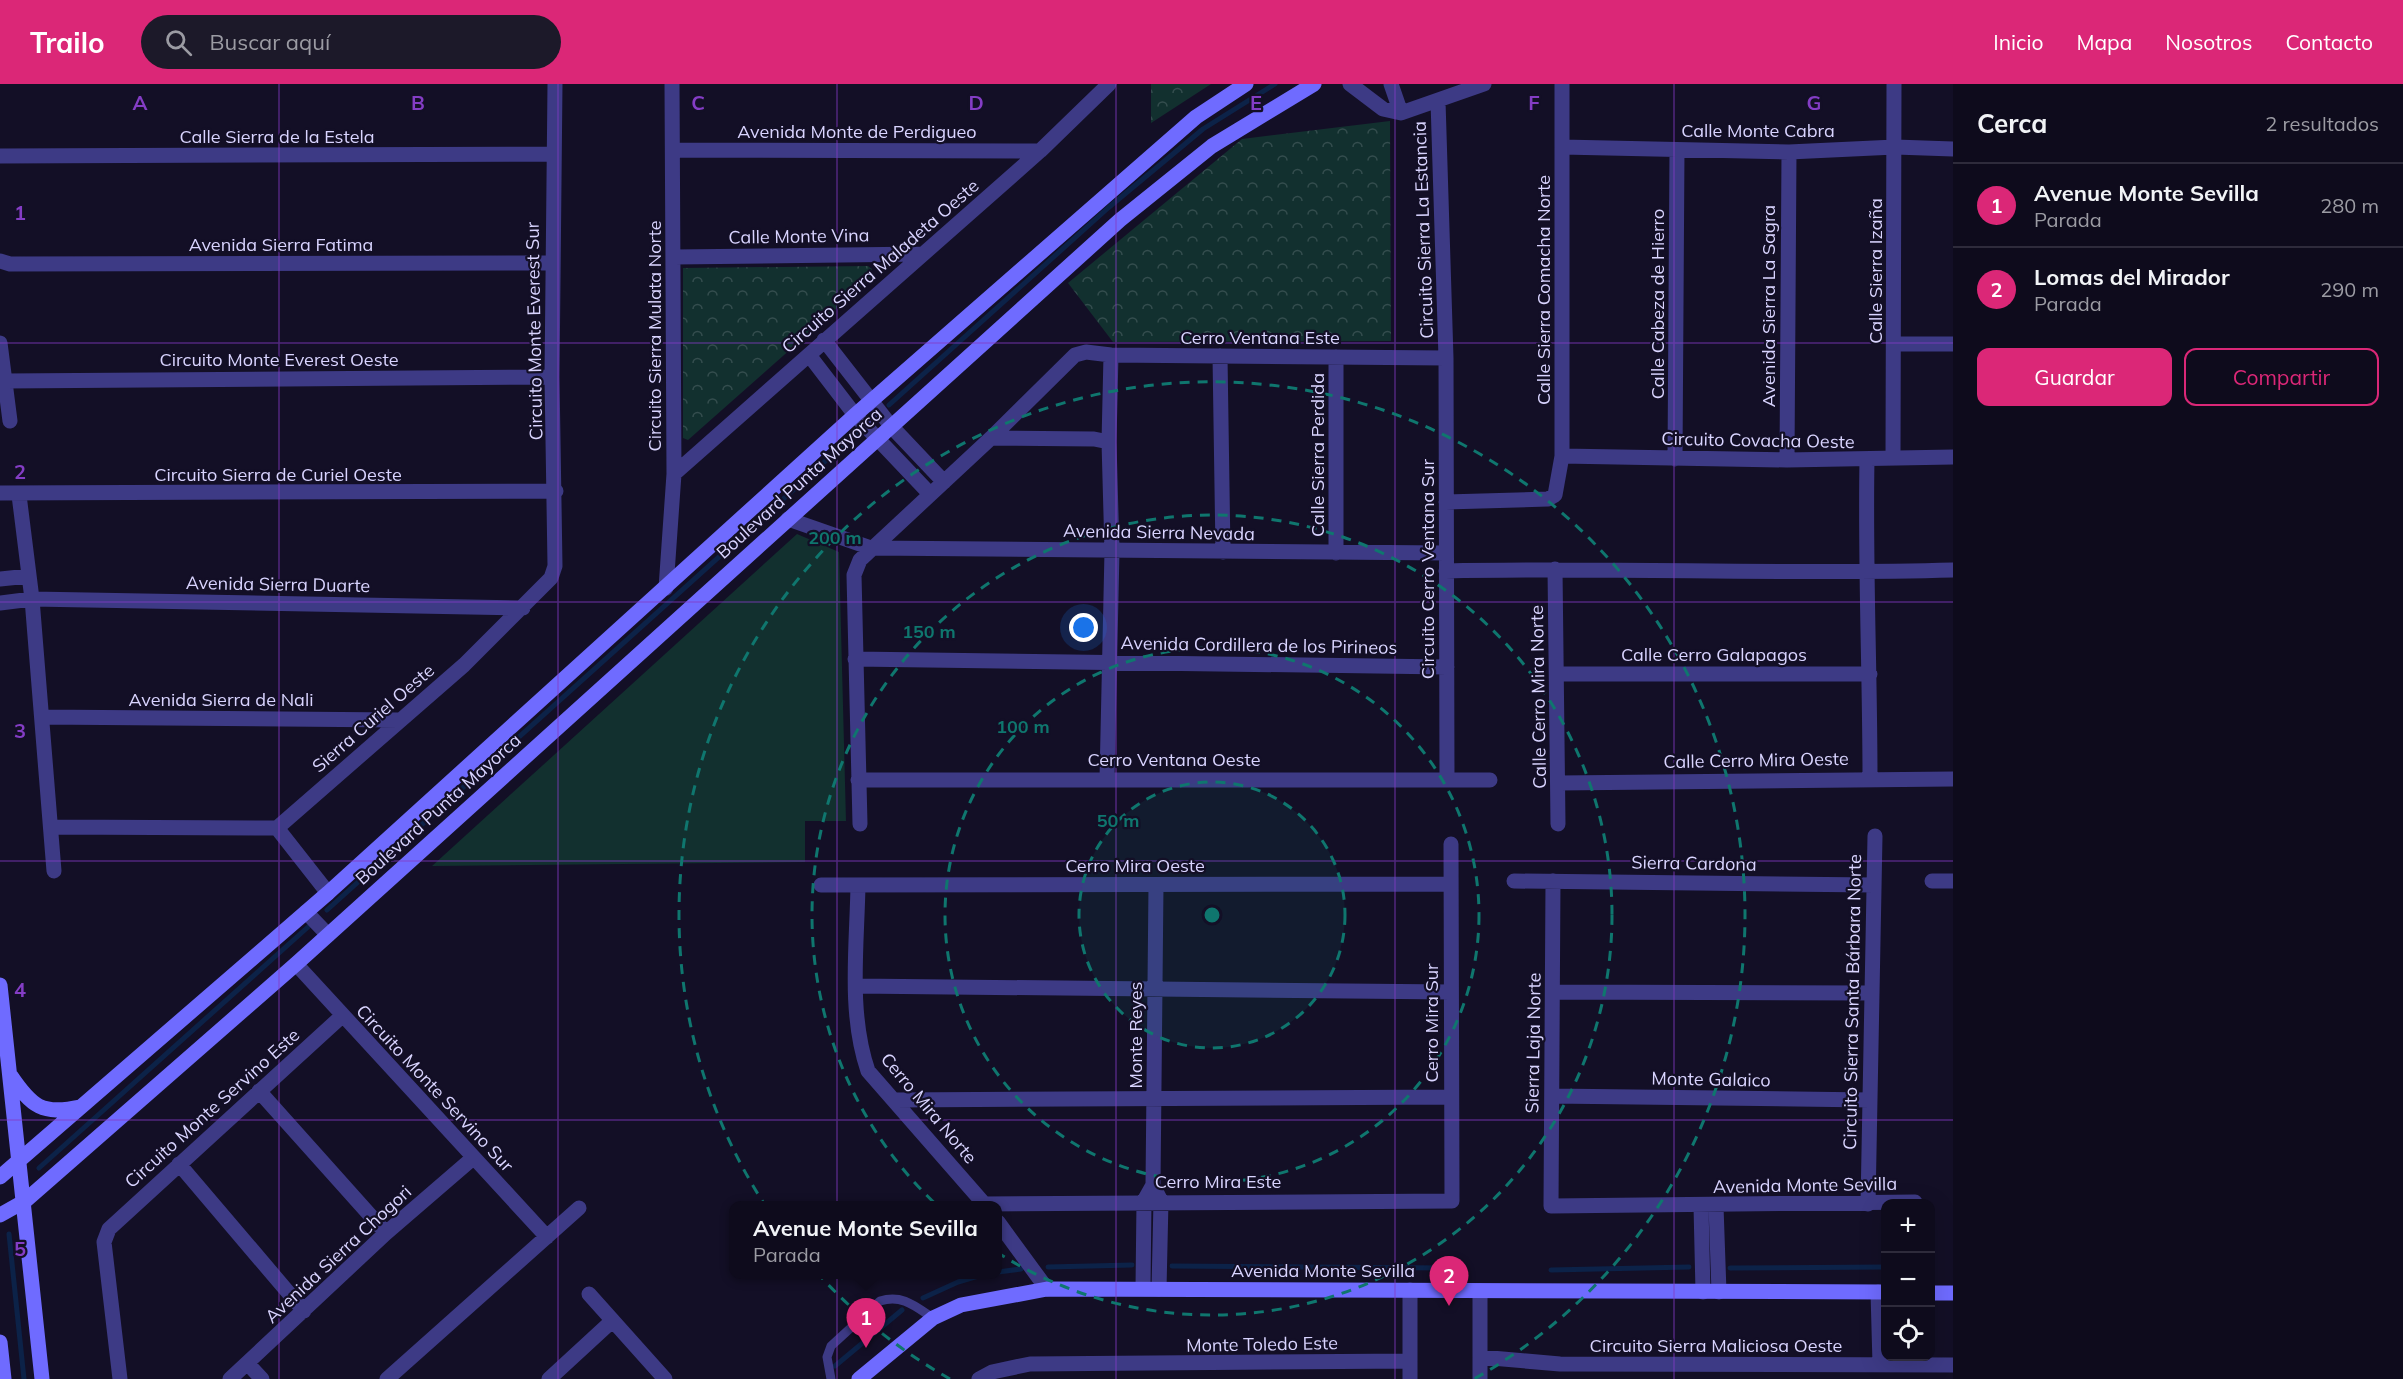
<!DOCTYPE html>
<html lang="es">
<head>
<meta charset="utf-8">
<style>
	:root { --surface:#0e0b1c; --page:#1c1929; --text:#f1f3f6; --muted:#9b9ba3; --line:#2e2b3b; --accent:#db2777 }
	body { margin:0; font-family:Mulish,sans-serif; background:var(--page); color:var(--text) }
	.controls { position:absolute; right:18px; bottom:18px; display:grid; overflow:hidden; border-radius:12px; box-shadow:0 6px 24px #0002 }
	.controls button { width:54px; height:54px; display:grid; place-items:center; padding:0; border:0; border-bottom:2px solid var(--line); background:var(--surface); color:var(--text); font:30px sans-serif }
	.you { position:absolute; left:1084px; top:544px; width:21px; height:21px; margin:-15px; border:4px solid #fff; border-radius:50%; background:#1a73e8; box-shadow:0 0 0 9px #1a73e833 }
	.badge { display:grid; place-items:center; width:39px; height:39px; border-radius:50%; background:var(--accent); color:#fff; font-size:20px; font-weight:700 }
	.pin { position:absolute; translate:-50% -50px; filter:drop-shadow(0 2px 3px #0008) }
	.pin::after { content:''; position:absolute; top:32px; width:21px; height:18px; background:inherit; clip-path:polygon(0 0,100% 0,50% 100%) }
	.popup { position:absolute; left:729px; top:1117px; width:273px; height:78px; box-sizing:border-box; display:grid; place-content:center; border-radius:12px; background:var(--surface); filter:drop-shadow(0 2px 4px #0005); font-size:20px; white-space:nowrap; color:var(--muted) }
	.popup b { font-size:22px; color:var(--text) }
	.popup::after { content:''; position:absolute; left:50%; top:100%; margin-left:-12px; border:12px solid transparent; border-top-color:var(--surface) }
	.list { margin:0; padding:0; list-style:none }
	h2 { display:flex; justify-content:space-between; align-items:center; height:78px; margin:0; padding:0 24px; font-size:26px }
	h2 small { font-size:20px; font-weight:400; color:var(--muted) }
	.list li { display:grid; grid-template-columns:39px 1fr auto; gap:18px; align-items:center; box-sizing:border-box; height:84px; padding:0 24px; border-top:2px solid var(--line) }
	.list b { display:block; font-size:22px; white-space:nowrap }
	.list p { margin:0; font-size:20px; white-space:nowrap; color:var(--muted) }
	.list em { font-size:20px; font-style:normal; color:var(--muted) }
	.actions { display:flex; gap:12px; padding:18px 24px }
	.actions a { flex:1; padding:14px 0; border:2px solid var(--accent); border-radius:12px; text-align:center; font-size:21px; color:var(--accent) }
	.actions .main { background:var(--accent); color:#fff }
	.icon { flex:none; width:33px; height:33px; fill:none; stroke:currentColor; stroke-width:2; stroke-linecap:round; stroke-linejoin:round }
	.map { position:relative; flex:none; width:1953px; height:1295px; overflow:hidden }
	header { display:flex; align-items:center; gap:36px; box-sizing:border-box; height:84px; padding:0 30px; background:var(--accent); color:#fff }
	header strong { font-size:28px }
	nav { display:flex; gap:33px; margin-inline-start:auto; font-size:21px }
	.search { width:420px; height:54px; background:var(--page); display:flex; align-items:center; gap:15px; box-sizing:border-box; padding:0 21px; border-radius:33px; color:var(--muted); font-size:22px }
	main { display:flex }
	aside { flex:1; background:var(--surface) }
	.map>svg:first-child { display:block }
</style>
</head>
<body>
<header>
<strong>Trailo</strong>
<div class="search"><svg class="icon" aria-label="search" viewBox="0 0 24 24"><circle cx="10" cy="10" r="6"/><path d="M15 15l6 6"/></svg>Buscar aquí</div>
<nav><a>Inicio</a><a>Mapa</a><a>Nosotros</a><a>Contacto</a></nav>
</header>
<main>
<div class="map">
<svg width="1953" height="1295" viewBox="0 0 1953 1295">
	<defs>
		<pattern id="forest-crowns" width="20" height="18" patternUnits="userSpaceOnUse" patternTransform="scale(1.5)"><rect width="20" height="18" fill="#12302f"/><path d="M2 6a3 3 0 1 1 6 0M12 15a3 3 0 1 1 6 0" fill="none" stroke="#344d4e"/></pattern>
	</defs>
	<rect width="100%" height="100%" fill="#130f26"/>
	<path fill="url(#forest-crowns)" d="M1151,0H1211L1151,39Z
		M1390,37L1391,257L1113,258L1068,199L1242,55Z
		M868,182L872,185L871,194L688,356L683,354V184Z"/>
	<path fill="#12302f" d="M797,450L839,468L846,737H805V778L432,782Z"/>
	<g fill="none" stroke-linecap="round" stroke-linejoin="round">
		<path stroke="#0c2248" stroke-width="5" d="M889,321L1108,124L1203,45L1275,0
			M327,826L861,345
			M39,1084L308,843
			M9,1150L24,1295
			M1172,1182L1448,1184
			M1048,1183L1132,1181
			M1730,1184L1886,1183
			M1551,1186L1689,1183
			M998,1188L1021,1185
			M923,1214L958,1198L985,1190
			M835,1282L902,1226"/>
		<path stroke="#3d3a85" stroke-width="9" d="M831,1295L827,1273L831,1262L880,1217C902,1210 915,1222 933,1234"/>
		<path stroke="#3d3a85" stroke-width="15" d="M1350,0L1383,25L1401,29L1484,0
			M1391,0L1401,29
			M1438,17L1446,274L1447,695
			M1562,63L1789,68L1895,63L1953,65
			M673,66L1040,67
			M0,72L553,70
			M674,173L923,170
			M0,177L10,180L552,179
			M824,256L891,342L944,398
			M0,259L10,337
			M1895,260H1953
			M809,271L855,331L930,410
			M1220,272L1223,468
			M1336,273V469
			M5,297L552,293
			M991,354L1094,355L1109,358
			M1562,372L1787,376L1953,373
			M1893,373L1894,0
			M1675,375L1677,66
			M1787,376L1789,68
			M1867,376C1865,482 1870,588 1870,694
			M674,390L1040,67L1109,0
			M0,409L556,407
			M19,411L32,515L54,787
			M1446,418L1548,415L1555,411L1562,372V0
			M788,435L871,464L1446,469
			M1555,485L1558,740
			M1446,487C1615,483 1784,491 1953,486
			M0,495L29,492
			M666,504L674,390L672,0
			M0,519L32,515L523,524
			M855,575L1447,583
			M1557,590H1870
			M42,633L399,636
			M1107,695L1112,467L1109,358L1111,271
			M858,696H1490
			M1559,699L1953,695
			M860,740L854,491L860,476L991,354L1075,271L1086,268L1111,271L1446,274
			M52,743L277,744
			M1514,797L1874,801
			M1553,797L1551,1122L1915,1118
			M1932,797H1953
			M821,801L1449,800
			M858,801C857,862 848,929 868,987L986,1122
			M328,809L277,744L464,581L551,494L555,482L552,293L555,0
			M306,828L328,851
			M296,880L547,1153
			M856,902L1451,908
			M1553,908L1872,909
			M259,1007L386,1149
			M1552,1012L1870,1016
			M894,1016L1450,1013
			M179,1080L304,1227
			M1157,1109L1161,1117L1159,1205
			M985,1120L1452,1117L1451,760
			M1868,1120L1875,752
			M1701,1122L1703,1208
			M1716,1122L1719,1208
			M998,1138L1047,1205
			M1143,1204L1144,1117L1153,1101L1156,801
			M1878,1208L1880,1280
			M589,1210L665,1295
			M1480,1273L1560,1280L1953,1281
			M248,1280L262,1295
			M120,1295L104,1158L109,1145L342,932
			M230,1295L386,1149L473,1074
			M387,1295L579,1124
			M549,1295L612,1237
			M979,1295L992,1288L1030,1280L1410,1277
			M1410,1295V1206
			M1480,1295V1207"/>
		<path stroke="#6f6bff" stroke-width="15" d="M0,901L42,1295
			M11,992C32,1023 42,1031 80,1023
			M0,1093L328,809L855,331L1196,33L1246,0
			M0,1131L25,1117L296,880L1120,136L1212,62L1314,0
			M1930,1209H1953
			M0,1258L4,1295
			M859,1295L933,1234L961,1221L1047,1205L1886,1208"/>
	</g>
	<path fill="none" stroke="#843dc5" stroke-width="1.5" stroke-opacity="0.55" d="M279,0V1295M558,0V1295M837,0V1295M1116,0V1295M1395,0V1295M1674,0V1295M0,259H1953M0,518H1953M0,777H1953M0,1036H1953"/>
	<circle cx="1212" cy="831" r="133" fill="#0f766e" fill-opacity=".12"/>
	<g fill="none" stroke="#0f766e" stroke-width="3" stroke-dasharray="10 8">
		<circle cx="1212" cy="831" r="133"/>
		<circle cx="1212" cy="831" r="267"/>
		<circle cx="1212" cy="831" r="400"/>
		<path d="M950 1295A533 533 0 1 1 1474 1295"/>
	</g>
	<g text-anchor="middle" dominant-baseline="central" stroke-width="4.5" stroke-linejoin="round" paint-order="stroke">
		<g font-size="18" fill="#d9d4ff" stroke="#130f26">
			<text x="1758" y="46">Calle Monte Cabra</text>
			<text x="857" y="47">Avenida Monte de Perdigueo</text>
			<text x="277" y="52">Calle Sierra de la Estela</text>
			<text transform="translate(1423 146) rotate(-92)">Circuito Sierra La Estancia</text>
			<text transform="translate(799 152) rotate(-1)">Calle Monte Vina</text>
			<text x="281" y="160">Avenida Sierra Fatima</text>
			<text transform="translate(880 182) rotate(-41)">Circuito Sierra Maladeta Oeste</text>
			<text transform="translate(1875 187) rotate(-90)">Calle Sierra Izaña</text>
			<text transform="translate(1543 206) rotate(-90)">Calle Sierra Comacha Norte</text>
			<text transform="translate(1657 220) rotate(-90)">Calle Cabeza de Hierro</text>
			<text transform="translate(1768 222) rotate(-90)">Avenida Sierra La Sagra</text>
			<text transform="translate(534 247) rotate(-91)">Circuito Monte Everest Sur</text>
			<text transform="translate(654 252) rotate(-90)">Circuito Sierra Mulata Norte</text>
			<text x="1260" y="253">Cerro Ventana Este</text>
			<text x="279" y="275">Circuito Monte Everest Oeste</text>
			<text transform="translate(1758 356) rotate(1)">Circuito Covacha Oeste</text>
			<text transform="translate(1317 371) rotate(-90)">Calle Sierra Perdida</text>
			<text x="278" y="390">Circuito Sierra de Curiel Oeste</text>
			<text transform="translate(799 399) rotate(-42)">Boulevard Punta Mayorca</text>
			<text transform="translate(1159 448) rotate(1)">Avenida Sierra Nevada</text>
			<text transform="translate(1427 485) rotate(-90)">Circuito Cerro Ventana Sur</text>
			<text transform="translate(278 500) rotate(1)">Avenida Sierra Duarte</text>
			<text transform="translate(1259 561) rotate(1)">Avenida Cordillera de los Pirineos</text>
			<text x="1714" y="570">Calle Cerro Galapagos</text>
			<text transform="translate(1538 613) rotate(-91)">Calle Cerro Mira Norte</text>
			<text x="221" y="615">Avenida Sierra de Nali</text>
			<text transform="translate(373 634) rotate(-41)">Sierra Curiel Oeste</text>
			<text x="1174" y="675">Cerro Ventana Oeste</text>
			<text transform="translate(1756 676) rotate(-1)">Calle Cerro Mira Oeste</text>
			<text transform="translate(438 725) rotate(-42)">Boulevard Punta Mayorca</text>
			<text transform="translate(1694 779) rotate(1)">Sierra Cardona</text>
			<text x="1135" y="781">Cerro Mira Oeste</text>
			<text transform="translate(1852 918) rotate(-89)">Circuito Sierra Santa Bárbara Norte</text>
			<text transform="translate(1431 939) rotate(-90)">Cerro Mira Sur</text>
			<text transform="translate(1135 951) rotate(-90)">Monte Reyes</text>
			<text transform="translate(1533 959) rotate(-89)">Sierra Laja Norte</text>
			<text transform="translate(1711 995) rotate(1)">Monte Galaico</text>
			<text transform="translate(435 1004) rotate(47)">Circuito Monte Servino Sur</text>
			<text transform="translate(212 1024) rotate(-42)">Circuito Monte Servino Este</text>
			<text transform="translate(929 1024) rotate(50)">Cerro Mira Norte</text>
			<text x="1218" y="1097">Cerro Mira Este</text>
			<text transform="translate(1805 1101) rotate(-1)">Avenida Monte Sevilla</text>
			<text transform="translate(338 1170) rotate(-43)">Avenida Sierra Chogori</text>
			<text x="1323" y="1186">Avenida Monte Sevilla</text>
			<text transform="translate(1262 1260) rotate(-1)">Monte Toledo Este</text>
			<text x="1716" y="1261">Circuito Sierra Maliciosa Oeste</text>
		</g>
	</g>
	<g font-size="20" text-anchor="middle" font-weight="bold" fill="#843dc5" stroke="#130f26" stroke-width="4.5" stroke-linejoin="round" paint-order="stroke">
		<text x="140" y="26">A</text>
		<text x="418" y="26">B</text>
		<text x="698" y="26">C</text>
		<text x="976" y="26">D</text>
		<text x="1256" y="26">E</text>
		<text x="1534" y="26">F</text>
		<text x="1814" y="26">G</text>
		<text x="20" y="136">1</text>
		<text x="20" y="395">2</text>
		<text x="20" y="654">3</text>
		<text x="20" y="913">4</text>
		<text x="20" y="1172">5</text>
	</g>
	<circle cx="1212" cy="831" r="9" fill="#0f766e" stroke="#130f26" stroke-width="3"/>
	<g font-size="18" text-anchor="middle" font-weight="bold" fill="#0f766e" stroke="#130f26" stroke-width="4.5" stroke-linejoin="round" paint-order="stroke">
		<text x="835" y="460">200 m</text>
		<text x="929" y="554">150 m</text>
		<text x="1023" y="649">100 m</text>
		<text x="1118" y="743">50 m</text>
	</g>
</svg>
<div class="controls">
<button>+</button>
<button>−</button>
<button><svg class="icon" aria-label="locate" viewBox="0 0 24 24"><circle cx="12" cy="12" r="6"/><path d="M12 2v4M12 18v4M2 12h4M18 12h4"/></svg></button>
</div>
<div class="you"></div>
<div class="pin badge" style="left:866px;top:1264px">1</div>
<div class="popup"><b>Avenue Monte Sevilla</b>Parada</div>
<div class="pin badge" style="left:1449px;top:1222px">2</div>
</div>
<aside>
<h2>Cerca<small>2 resultados</small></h2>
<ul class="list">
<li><span class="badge">1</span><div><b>Avenue Monte Sevilla</b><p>Parada</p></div><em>280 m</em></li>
<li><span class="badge">2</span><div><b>Lomas del Mirador</b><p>Parada</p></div><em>290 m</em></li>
</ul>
<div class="actions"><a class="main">Guardar</a><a>Compartir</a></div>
</aside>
</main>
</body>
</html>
